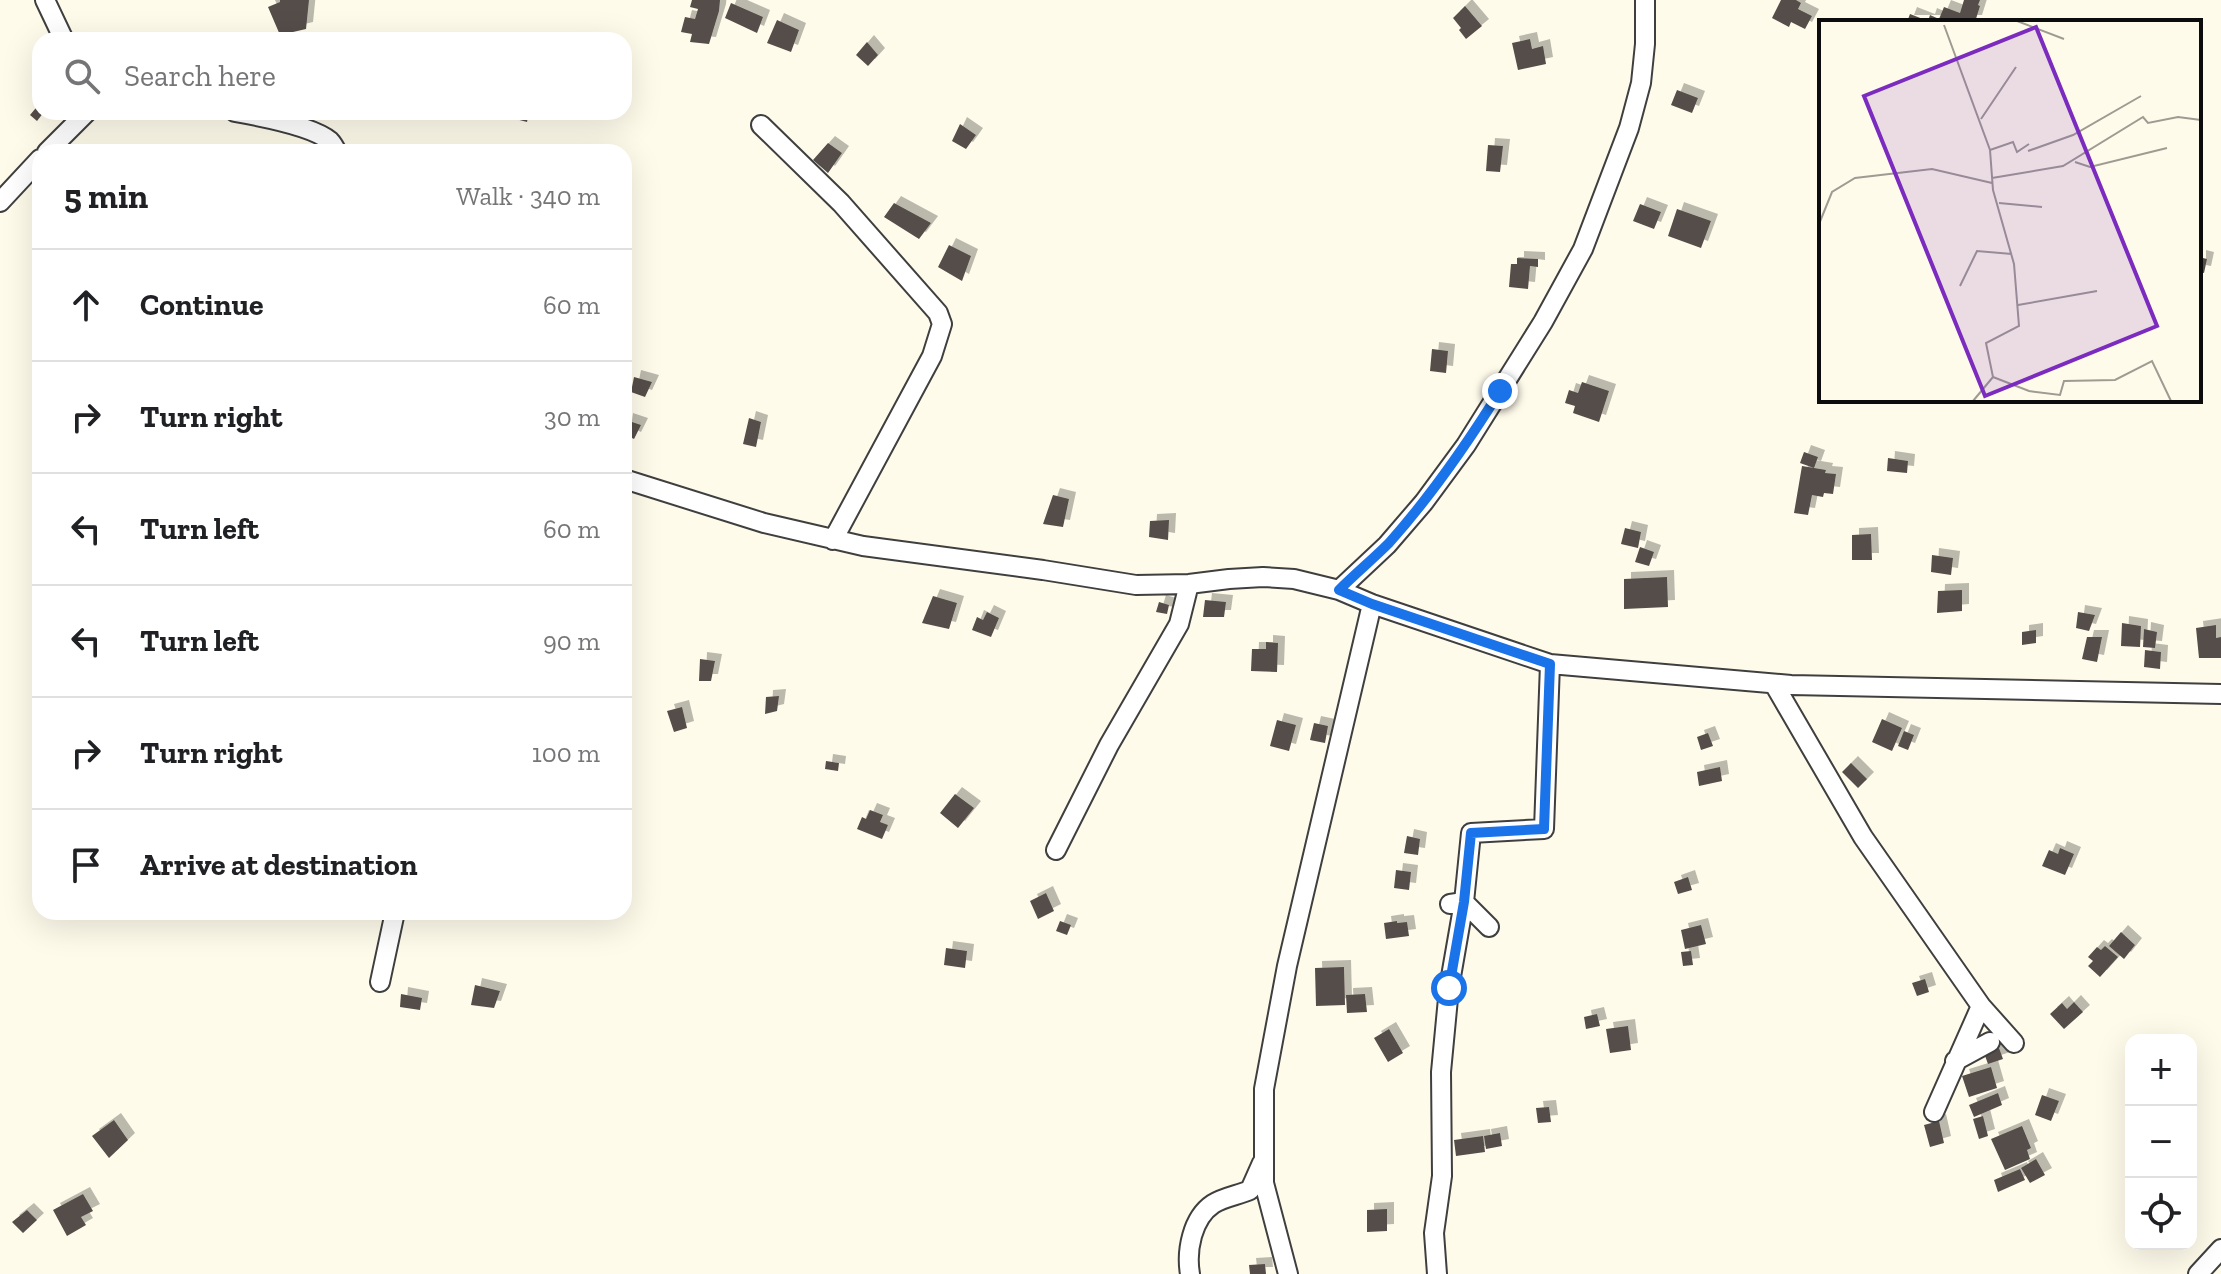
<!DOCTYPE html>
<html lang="en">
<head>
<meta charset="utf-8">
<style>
	:root { --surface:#fff; --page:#f6f6f6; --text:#202124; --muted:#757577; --line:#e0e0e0 }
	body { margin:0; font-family:"Zilla Slab",serif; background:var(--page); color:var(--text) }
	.controls { position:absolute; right:24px; bottom:24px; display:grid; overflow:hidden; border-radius:16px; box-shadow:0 8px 32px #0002 }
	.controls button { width:72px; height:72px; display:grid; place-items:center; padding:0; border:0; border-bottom:2px solid var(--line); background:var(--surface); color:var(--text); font:40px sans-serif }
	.stop { position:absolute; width:24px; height:24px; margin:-18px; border:6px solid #1a73e8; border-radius:50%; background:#fff }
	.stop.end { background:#1a73e8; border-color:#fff; box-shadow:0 2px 8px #0008 }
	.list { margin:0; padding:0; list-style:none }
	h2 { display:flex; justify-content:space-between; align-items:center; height:104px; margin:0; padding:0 32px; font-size:34px }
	h2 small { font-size:26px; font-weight:400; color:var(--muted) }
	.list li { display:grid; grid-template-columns:52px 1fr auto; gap:24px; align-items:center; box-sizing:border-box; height:112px; padding:0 32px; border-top:2px solid var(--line) }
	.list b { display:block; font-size:30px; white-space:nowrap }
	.list em { font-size:26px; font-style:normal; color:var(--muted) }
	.icon { flex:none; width:44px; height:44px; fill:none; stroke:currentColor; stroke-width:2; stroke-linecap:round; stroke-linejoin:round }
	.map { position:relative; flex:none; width:2221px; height:1274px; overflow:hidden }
	.search { position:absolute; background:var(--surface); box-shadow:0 8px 32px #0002; left:32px; top:32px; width:600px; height:88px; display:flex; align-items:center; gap:20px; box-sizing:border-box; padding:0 28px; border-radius:24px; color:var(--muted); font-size:30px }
	.panel { position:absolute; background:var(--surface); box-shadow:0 8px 32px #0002; left:32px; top:144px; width:600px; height:776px; border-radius:24px }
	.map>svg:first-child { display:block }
</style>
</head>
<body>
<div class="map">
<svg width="2221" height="1274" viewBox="0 0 2221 1274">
	<defs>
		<filter id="shadow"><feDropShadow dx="7" dy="-7" stdDeviation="0" flood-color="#0004"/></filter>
	</defs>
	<rect width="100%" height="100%" fill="#fffbeb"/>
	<path fill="#554d48" filter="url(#shadow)" d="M280,0H309L306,29L280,35L268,7L280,2Z
		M692,0H720L719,11L709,44L690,42L692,34L681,32L685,17L695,19L698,9L690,7Z
		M1781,0H1796L1801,3L1798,9L1812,16L1805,29L1791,22L1789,27L1772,18Z
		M1964,0H1980L1978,5L1980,6L1975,22H1907L1910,14L1928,21L1930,15L1939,19L1944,7L1960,13Z
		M731,3L763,17L757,33L725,18Z
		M1465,6L1482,26L1466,39L1459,30L1461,28L1453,18Z
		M777,20L799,30L791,52L767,43Z
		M1530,39L1532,49L1543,46L1546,64L1518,70L1512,43Z
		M867,42L878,55L868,66L856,55Z
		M1677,90L1698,98L1692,113L1671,105Z
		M40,103V112H44L37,121L30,115Z
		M513,112H529L527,122L512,118Z
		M960,124L976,135L966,149L952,141Z
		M828,143L842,153L828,173L813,160Z
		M1488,145L1503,146L1500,172L1486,171Z
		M894,203L931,223L919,239L884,217Z
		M1640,204L1661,212L1654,229L1633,221Z
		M1677,209L1711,221L1701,248L1668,236Z
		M949,245L971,256L962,281L938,267Z
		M2199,257L2207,259L2204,273L2199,272Z
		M1517,258L1538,259V267L1530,266L1528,289L1509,287L1511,264H1517Z
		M1432,349L1448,351L1446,373L1430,371Z
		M634,377L652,382L645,397L631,392Z
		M1582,382L1609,391L1599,422L1573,413L1575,406L1565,403L1569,390L1578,393Z
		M749,418L761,422L756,447L743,444Z
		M626,420L641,425L634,439L624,434Z
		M1804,452L1818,457L1814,468L1800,463Z
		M1888,458L1908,461L1907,473L1887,471Z
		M1802,466L1826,470L1825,473L1836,474L1833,494L1824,493L1823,497L1812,495L1808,515L1794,513Z
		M1053,495L1069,499L1063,527L1043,524Z
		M1169,520L1168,540L1149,537L1150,521Z
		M1625,528L1641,532L1638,548L1621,544Z
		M1871,534L1872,560H1852V535Z
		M1640,547L1654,552L1649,566L1635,562Z
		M1932,555L1953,558L1951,575L1931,572Z
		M1667,577L1668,607L1624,609V579Z
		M1962,590V611L1937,613L1938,591Z
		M933,596L957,603L949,629L922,623Z
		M1205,600L1226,602L1224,617H1203Z
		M1159,602L1169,605L1167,614L1156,612Z
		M987,612L999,618L991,637L972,630L977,617L983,620Z
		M2078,612L2095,615L2089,631L2076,628Z
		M2122,623L2141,626L2140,647L2121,646Z
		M2216,625V638L2221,637V658H2199L2196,628Z
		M2144,629L2157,632L2155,648L2143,647Z
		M2036,630V643L2022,645V632Z
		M2087,637H2102L2097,662L2082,659Z
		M1266,642L1278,643L1277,672L1251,671L1252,649H1266Z
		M2145,650L2161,652L2160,669L2144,667Z
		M700,659L715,661L711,681H699Z
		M779,696L777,711L765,714L766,697Z
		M682,707L687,728L674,732L667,711Z
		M1882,719L1902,728L1892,751L1872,742Z
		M1277,720L1296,725L1289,751L1270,746Z
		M1314,723L1328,726L1325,743L1310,740Z
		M1904,731L1914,735L1908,750L1898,746Z
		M1708,733L1713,746L1701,750L1697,737Z
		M826,761L839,763L838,771L825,769Z
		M1851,763L1867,779L1858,788L1842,772Z
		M1720,767L1722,781L1699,786L1697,772Z
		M955,794L974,808L958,828L940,813Z
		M870,810L883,815L880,822L888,825L882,839L857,829L862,817L866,819Z
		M1407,836L1420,839L1418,855L1404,853Z
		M2060,848L2074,854L2065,875L2042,866L2049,850L2058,854Z
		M1396,870L1411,872L1409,890L1394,888Z
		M1688,877L1692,890L1678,894L1674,882Z
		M1046,893L1054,911L1038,919L1030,901Z
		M1060,921L1071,925L1067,935L1056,931Z
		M1397,921V923L1407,922L1409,936L1386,939L1384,923Z
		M1701,925L1706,944L1685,949L1681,930Z
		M2121,932L2135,945L2124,959L2109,946Z
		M2105,946L2118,957L2100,977L2088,966L2093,961L2088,957L2097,947L2101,950Z
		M946,948L967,951L965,968L944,965Z
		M1691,951L1693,965L1683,966L1681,952Z
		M1344,967L1345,1005L1316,1006L1315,968Z
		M1925,979L1929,992L1917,996L1912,983Z
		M475,985L500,991L494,1008L471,1005Z
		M401,994L422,998L420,1010L400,1007Z
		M1365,994L1367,1012L1347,1013L1346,995Z
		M2074,1002L2083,1012L2064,1029L2050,1014L2062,1003L2067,1009Z
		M1597,1014L1600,1026L1586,1029L1584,1017Z
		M1628,1026L1631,1050L1610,1053L1606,1029Z
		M1389,1029L1403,1053L1388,1062L1374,1038Z
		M1999,1048L2003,1059L1988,1064L1984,1053Z
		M1991,1067L1997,1088L1969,1097L1962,1076Z
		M1998,1093L2002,1105L1974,1117L1969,1105Z
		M2042,1095L2059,1101L2051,1121L2035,1115Z
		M1549,1107L1551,1122L1538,1123L1536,1108Z
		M1983,1116L1988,1136L1979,1139L1973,1119Z
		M114,1120L128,1140L109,1158L92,1136Z
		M1939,1121L1944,1143L1930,1147L1924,1125Z
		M2022,1126L2031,1148L2027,1150L2030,1159L2005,1170L1991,1139Z
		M1500,1133L1502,1146L1486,1149L1484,1136Z
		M1483,1136L1485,1152L1456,1156L1454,1140Z
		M2036,1159L2045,1175L2030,1183L2021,1168Z
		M2020,1169L2025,1180L1998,1192L1994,1180Z
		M83,1194L93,1211L81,1217L86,1225L67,1236L53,1210Z
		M1387,1209V1231L1367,1232V1210Z
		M27,1210L37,1220L23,1233L12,1222Z
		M1265,1264L1266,1274H1250L1249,1265Z"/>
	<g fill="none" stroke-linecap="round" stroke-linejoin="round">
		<g stroke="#3f3f3f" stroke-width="22">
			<path id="minor" d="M45,0L64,40
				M235,112C258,116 312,126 330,141C332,143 336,150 337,152
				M761,125L841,203L938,313L942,324L932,356L833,540
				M47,152L87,112
				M0,202L40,159
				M624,479L764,523L863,546L1043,570L1136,585L1189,584L1229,579L1263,577L1294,579L1339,590L1372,604L1550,664L1791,685L2221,694
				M1339,590L1387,545L1424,502L1466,445L1543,322L1583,249L1629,128L1641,83L1645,44V0
				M1774,684L1863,837L1981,1006L2014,1043
				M1056,850L1109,745L1179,624L1189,584
				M1489,927L1464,902L1471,833L1544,829L1550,664
				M380,982L395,912
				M1955,1061L1990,1042
				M1934,1112L1981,1006
				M1190,1274C1186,1251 1192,1218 1213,1204C1224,1197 1239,1195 1250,1190L1262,1163
				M1288,1274L1264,1183V1089L1287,966L1372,604
				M1437,1274L1434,1233L1442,1176L1441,1072L1449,988L1464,902L1450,904
				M2198,1274L2221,1249"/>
		</g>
		<use href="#minor" stroke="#fff" stroke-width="18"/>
	</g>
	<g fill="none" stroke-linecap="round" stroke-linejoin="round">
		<path stroke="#1a73e8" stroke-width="10" d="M1449,988L1464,902L1471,833L1544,829L1550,664L1372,604L1339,590C1355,574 1373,559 1389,543C1431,496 1467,444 1500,391"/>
	</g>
	<g transform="translate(1819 20)">
		<rect width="382" height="382" fill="#fffbeb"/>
		<path fill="none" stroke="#9e9b92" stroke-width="2" d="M198,1L245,19M125,5L171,130L174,170L195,244L200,306L167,323L174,357M162,99L197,47M171,130L194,122L198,132L210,124M209,131L254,115L322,76M256,142L271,147L348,128M173,158L244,146L324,97L329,103L359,97L382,100M180,183L223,187M0,204L13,172L36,158L113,149L173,163M141,266L158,231L193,234M199,285L278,271M174,357L210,371L241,375L245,361L296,360L333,341L352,381M154,381L174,357"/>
		<path fill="#7b2cbf" fill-opacity="0.15" stroke="#7b2cbf" stroke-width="4" d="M217,7L338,306L166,376L45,76Z"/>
		<rect width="382" height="382" fill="none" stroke="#0c0c0c" stroke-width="4"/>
	</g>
</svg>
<div class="controls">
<button>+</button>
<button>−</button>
<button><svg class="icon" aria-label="locate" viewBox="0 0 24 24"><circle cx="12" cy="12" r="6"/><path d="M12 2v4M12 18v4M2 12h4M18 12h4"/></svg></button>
</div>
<div class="stop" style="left:1449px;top:988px"></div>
<div class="stop end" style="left:1500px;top:391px"></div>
<div class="search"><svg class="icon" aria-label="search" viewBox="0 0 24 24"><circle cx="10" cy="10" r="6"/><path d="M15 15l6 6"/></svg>Search here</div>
<section class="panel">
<h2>5 min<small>Walk · 340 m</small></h2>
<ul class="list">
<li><svg class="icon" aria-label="ahead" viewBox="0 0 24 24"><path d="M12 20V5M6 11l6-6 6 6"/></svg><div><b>Continue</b></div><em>60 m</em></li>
<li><svg class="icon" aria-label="right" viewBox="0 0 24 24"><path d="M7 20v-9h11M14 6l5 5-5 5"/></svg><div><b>Turn right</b></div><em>30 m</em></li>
<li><svg class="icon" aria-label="left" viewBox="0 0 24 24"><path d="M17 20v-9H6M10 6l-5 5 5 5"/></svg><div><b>Turn left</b></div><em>60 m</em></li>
<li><svg class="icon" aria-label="left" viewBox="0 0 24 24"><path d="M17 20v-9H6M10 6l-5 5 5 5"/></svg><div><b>Turn left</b></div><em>90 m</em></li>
<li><svg class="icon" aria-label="right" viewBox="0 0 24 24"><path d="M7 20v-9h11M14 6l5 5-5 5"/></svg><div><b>Turn right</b></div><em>100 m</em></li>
<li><svg class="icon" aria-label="arrive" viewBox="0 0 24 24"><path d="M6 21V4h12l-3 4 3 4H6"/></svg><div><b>Arrive at destination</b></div></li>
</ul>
</section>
</div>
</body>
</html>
